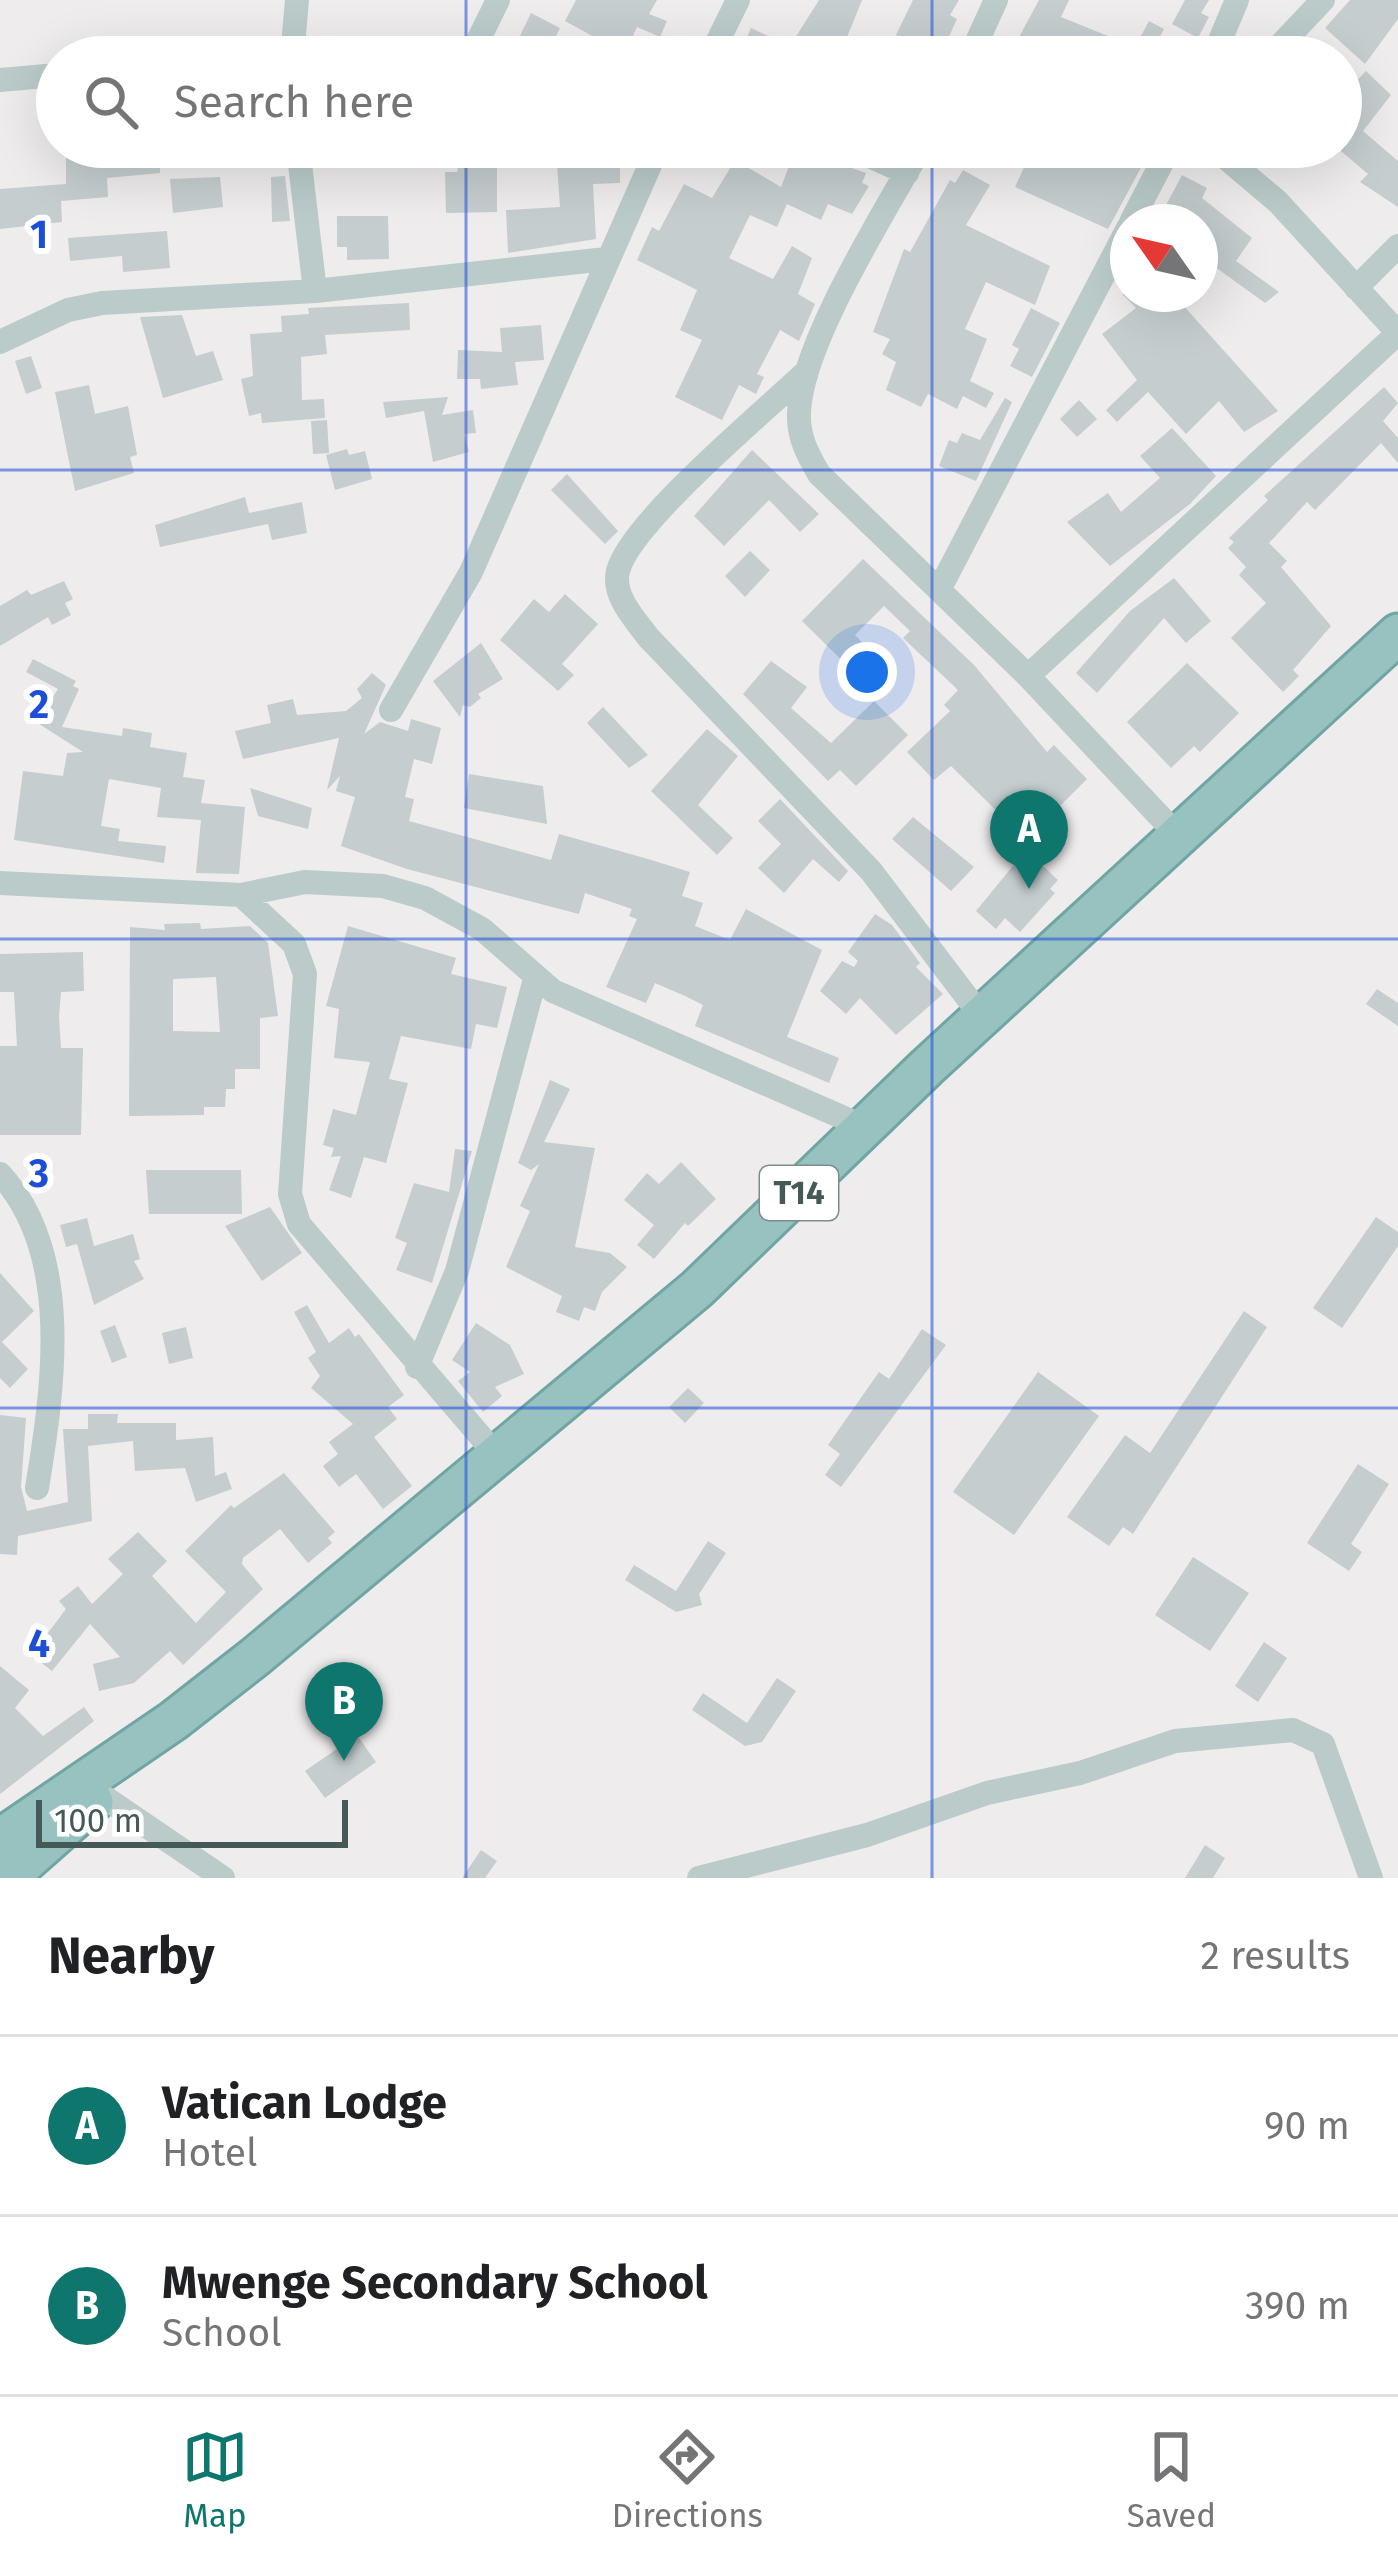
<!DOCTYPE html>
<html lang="en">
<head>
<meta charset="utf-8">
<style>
	:root { --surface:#fff; --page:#f2f2f2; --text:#202124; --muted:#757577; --line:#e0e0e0; --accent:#0f766e }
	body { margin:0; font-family:"Fira Sans",sans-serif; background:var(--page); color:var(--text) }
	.compass { position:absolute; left:1110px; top:204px; width:108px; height:108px; border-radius:50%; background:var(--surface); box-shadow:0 12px 48px #0002; rotate:304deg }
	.scale { position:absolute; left:36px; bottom:30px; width:312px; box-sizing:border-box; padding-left:12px; border:6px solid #455957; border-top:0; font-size:33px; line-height:42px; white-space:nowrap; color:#455957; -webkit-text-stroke:9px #fff; paint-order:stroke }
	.you { position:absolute; left:867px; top:672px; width:42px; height:42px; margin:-30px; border:9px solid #fff; border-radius:50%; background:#1a73e8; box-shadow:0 0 0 18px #1a73e833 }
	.badge { display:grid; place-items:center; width:78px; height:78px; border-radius:50%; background:var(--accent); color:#fff; font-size:39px; font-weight:700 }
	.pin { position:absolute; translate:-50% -99px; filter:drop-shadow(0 3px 6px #0008) }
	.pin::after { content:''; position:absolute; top:63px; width:42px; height:36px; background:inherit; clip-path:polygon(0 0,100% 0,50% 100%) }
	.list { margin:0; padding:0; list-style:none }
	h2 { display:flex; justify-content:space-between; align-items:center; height:156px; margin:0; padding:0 48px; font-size:51px }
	h2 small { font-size:39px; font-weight:400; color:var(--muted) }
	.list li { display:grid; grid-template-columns:78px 1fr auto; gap:36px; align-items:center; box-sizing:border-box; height:180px; padding:0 48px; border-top:3px solid var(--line) }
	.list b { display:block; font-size:45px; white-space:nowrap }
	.list p { margin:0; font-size:39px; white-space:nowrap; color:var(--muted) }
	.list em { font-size:39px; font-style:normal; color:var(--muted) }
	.icon { flex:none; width:66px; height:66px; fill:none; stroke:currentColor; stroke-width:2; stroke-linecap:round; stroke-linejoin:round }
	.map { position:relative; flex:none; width:1398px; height:1878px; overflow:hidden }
	.search { position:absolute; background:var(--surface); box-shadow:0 12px 48px #0002; left:36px; right:36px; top:36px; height:132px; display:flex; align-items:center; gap:30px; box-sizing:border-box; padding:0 42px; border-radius:66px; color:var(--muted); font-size:45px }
	.sheet { height:516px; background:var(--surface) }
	nav { display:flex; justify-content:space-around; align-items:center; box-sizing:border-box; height:168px; border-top:3px solid var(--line); background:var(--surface); font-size:33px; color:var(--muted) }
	nav a { display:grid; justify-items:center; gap:6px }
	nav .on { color:var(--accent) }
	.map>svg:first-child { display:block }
</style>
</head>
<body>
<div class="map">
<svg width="1398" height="1878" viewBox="0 0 1398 1878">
	<rect width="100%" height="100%" fill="#efeced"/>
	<path fill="#c5cdce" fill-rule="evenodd" d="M576,0H657L649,14L667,21L660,37L637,27L625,54L565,21Z
		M819,0H862L839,57H756L758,51L744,44L751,28L790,46Z
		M913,0H959L950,15L957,19L940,56L896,35Z
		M1039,0H1069L1061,17L1135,47L1149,21L1164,29L1151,54L1157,57H1074L1055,49L1051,56L1018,39Z
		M1185,0H1209L1201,13L1209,17L1198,38L1172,24Z
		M1350,0H1398V19L1365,64L1325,28Z
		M531,13L560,28L546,57L514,48Z
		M394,36V52H356L334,38Z
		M1366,71L1391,95L1363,131L1398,161V207L1360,182L1368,174L1341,151V114L1348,106L1341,97Z
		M66,147H160V173L107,178L108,197L61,201L62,222L0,229V189L66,184Z
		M464,147H497V212L446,213L445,172H457Z
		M1004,147H1114L1144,162L1108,229L1015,187L1028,159Z
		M796,148L866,173L862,183L869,186L852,214L828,204L821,220L787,204L777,227L750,215L729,258L773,279L792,246L812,258L798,294L815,304L799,341L780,330L757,374L764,377L756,394L739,385L722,420L675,397L702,340L680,330L697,290L637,260L652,227L659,231L684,184L712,198L735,160L781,187Z
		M620,160V183L593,184L596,239L508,253L506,210L560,207L557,164Z
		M963,170L990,185L966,225L1050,266L1035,305L986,282L965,329L987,339L970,381L994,393L986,408L963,396L957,409L928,394L921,407L886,390L896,362L882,354L890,339L873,332L904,249L910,252L950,180L955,183Z
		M1182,175L1207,188L1202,198L1252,238L1236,261L1279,292L1265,303L1200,256V222H1157Z
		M285,176L290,221L272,222L271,177Z
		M220,177L223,207L173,213L170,179Z
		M337,216H388L389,259L347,260V247H337Z
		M167,231L170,268L123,272L122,256L70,261L68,238Z
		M1122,294H1173L1278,411L1244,432L1219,401L1186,434L1148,392L1117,422L1106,410L1137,380L1102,334L1136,308Z
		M409,303L410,330L325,335L327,354L301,357L302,400L324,399L325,418L262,423L261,413L249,416L241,379L253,376L250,334L282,332L281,316L309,314L308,308Z
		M1031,308L1060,323L1032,377L1010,366L1019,349L1012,345Z
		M182,315L196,356L213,351L223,380L163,398L140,317Z
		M541,325L544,360L515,362L518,385L481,389L480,379H457L458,350L502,352L500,328Z
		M31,356L42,388L26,394L15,361Z
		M89,385L95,414L128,406L137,455L130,457L134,473L75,491L55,392Z
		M1384,387L1398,403L1383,421L1398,438V463L1381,443L1315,510L1307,502L1269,543L1287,561L1281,567L1331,626L1293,670L1299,676L1283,692L1231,638L1266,603L1239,575L1246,567L1228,548L1234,542L1229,538L1268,500L1264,496Z
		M448,397L442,415L473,410L476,433L464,434L469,452L433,462L424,411L386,418L383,402Z
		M1005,398L1012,402L976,481L939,466L949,440L957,443L962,433L980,440Z
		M1079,400L1097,419L1077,437L1060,419Z
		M327,420L329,453L313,454L311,421Z
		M1172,428L1216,476L1190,504L1110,566L1067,522L1108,493L1121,512L1160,478L1140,456Z
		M347,449L349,455L365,451L372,479L335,490L326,455Z
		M752,450L819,514L800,532L769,500L724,546L694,516Z
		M567,474L618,531L605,544L551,490Z
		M245,497L249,513L302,502L307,533L272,540L268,524L160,547L155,525Z
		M750,551L770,570L745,597L725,576Z
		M863,559L974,665L1047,752L1054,745L1087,779L1026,840L951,766L934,780L907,752L950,711L944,705L958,690L903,638L910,631L884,606L855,635L890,671L871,689L802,621Z
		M1174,578L1211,621L1186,643L1164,618L1097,693L1076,673L1130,611Z
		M64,581L73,599L65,603L71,615L52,625L48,617L0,646V606L27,590L31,595Z
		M565,594L598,624L562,664L574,675L558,691L500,640L534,599L549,612Z
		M481,643L503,679L478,694L481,698L470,707L463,705L460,717L433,681Z
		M33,659L76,681L73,686L79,689L62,727L122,736L123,728L152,733L150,747L187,753L183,777L205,780L201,803L245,807L239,874L196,873L201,820L157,817L161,788L109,779L101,826L120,829L118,841L166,846L164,863L14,840L23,771L63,776L67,753L83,752L36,722L58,689L26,672Z
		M771,661L807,687L791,708L831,743L874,701L908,735L856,786L840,770L828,781L743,694Z
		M1187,663L1239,713L1200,752L1194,746L1171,768L1127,722Z
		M372,673L386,685L364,734L380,722L408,731L411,719L441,728L432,764L414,759L405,797L414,799L409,821L551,860L559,834L648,859L690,872L682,896L703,903L695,926L730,940L746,909L822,950L787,1037L839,1058L829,1083L695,1026L703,1005L685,996L655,983L646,1003L606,987L637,919L629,916L632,909L585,893L579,914L407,869L341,846L355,797L336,791L340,776L327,790L339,738L243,759L235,731L271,723L267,705L293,699L297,715L346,711L362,698L357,689Z
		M603,707L648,755L629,768L587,723Z
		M707,729L738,756L698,805L733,838L717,855L651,791Z
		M469,774L543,786L547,824L464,808Z
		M250,788L312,808L308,829L258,816Z
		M780,799L848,871L839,882L813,859L784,893L758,868L781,844L758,821Z
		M913,817L974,867L951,891L892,839Z
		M1026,850L1058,880L1050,889L1055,893L1020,932L1005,918L996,929L976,911Z
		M875,914L892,925L920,963L916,967L943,994L896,1035L860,998L846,1014L820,991L842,961L854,967L858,961L848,952Z
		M200,923L201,929L250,926L268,943L278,1016L260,1018V1069H235V1089H226L225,1107H204V1115L129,1116L130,927L165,930L164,924ZM216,977L220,1032L173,1031V979Z
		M348,926L456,958L451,974L507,987L497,1028L476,1024L471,1049L401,1036L389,1079L408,1083L386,1163L364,1157L351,1198L329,1190L341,1156L331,1157L334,1148L323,1145L333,1109L356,1115L370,1062L334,1058L339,1009L326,1006Z
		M83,952L84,991L61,992L59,1017L61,1048H83L81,1135H0V1046H17L14,992H0V954Z
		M1377,989L1398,1003V1026L1366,1004Z
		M550,1080L570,1089L544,1142L595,1148L575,1247L610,1253L627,1267L602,1292L595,1311L584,1307L579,1321L556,1312L562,1296L506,1267L530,1211L520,1206L539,1164L531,1170L518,1163Z
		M455,1149L472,1151L432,1283L396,1270L407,1243L395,1238L414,1183L449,1192Z
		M681,1162L716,1199L688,1226L685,1223L654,1259L637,1245L654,1225L624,1200L647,1173L659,1184Z
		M146,1170H241L242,1214H149Z
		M270,1207L302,1253L262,1281L225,1226Z
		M1376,1217L1398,1232V1246L1342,1328L1313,1308Z
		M87,1218L94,1246L133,1234L140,1259L134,1261L144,1279L94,1305L77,1244L66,1247L60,1225Z
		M0,1273L34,1311L2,1342L28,1369L10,1388L0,1378Z
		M307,1305L329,1343L349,1328L355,1337L359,1334L404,1395L388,1407L397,1419L374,1437L412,1486L383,1509L356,1474L339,1487L323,1466L338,1454L329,1442L353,1424L311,1388L320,1376L308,1358L316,1352L294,1312Z
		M1244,1311L1267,1327L1133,1534L1123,1527L1109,1546L1067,1517L1125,1435L1150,1453Z
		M476,1323L510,1345L524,1374L495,1387L502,1396L483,1412L458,1381L470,1372L452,1360Z
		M115,1325L127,1357L112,1363L100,1331Z
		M186,1327L193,1358L169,1364L162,1333Z
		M922,1329L946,1345L841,1487L825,1475L840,1454L828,1445L879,1372L889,1379Z
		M1038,1372L1099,1416L1014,1535L953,1492Z
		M688,1388L704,1403L685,1423L669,1407Z
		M88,1414H118L117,1423H176V1440L213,1437L215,1476L226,1472L232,1489L196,1502L185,1468L135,1471L133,1441L88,1446L92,1521L18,1536L17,1555L0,1554V1415L26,1418L21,1487L27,1511L68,1502L63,1429H88Z
		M1358,1464L1389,1484L1351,1544L1362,1552L1349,1571L1307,1543Z
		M284,1473L335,1532L328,1538L332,1543L308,1563L280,1529L243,1558L242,1564L263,1589L183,1665L170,1651L134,1683L99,1691L93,1664L120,1657L90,1624L52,1671L39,1661L47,1651L38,1646L66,1609L59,1601L78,1586L92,1604L123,1574L108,1559L138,1532L167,1561L152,1576L196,1623L226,1592L185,1551L231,1505L234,1508Z
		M708,1541L726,1553L699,1594L702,1605L676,1612L625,1580L634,1565L676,1591Z
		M1193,1557L1249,1593L1210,1651L1155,1615Z
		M1264,1642L1287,1658L1258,1702L1235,1686Z
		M0,1666L29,1690L15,1708L43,1736L84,1707L94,1721L0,1794Z
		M777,1678L796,1691L762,1742L745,1746L692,1710L703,1693L747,1723Z
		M357,1735L376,1762L325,1798L305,1771Z
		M1205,1845L1225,1858L1213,1878H1185Z
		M481,1850L497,1861L485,1878H462Z"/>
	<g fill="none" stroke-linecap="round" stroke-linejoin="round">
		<g stroke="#6fa6a4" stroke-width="45">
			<path id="trunk" d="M0,1839L173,1721L255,1657L697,1289L927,1067L1398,634
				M7,1878L93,1802"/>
		</g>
		<path stroke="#bacbc9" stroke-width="24" d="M165,57H226
			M241,57L314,50L340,57
			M292,57L297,0
			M470,57L498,0
			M710,57L738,0
			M970,57L996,0
			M1213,57L1237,0
			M1269,57L1323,0
			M0,80L57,75
			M298,147L315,291
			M850,147L907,173
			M921,147C886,210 800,345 799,414C798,437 808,455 819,474L1028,676L1181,839
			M1213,147L1278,202L1398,333
			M447,155L448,147
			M1131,222L1170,147
			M1356,288L1398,246
			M0,342L68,310L102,303L315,291L606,259
			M806,372C765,411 630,523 618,571C612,596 635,619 648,637L871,871L982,1017
			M939,590L1128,228
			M1028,676L1398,333
			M391,710L471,572L658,147
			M0,883L241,895L305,882L383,886L425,898L482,929L553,991L867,1128
			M241,895L294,944L305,974L290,1194L299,1224L499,1458
			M0,1174C74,1254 53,1390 37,1488
			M417,1367L457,1271L535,979
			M101,1795L223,1878
			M699,1878L867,1835L987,1793L1080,1773L1175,1741L1293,1730L1323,1744L1371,1878"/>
		<use href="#trunk" stroke="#98c2c0" stroke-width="39"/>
	</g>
	<path fill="none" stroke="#1d4ed8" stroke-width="3" stroke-opacity="0.55" d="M466,0V57M932,0V57M466,147V1878M932,147V1878M0,470H1398M0,939H1398M0,1408H1398"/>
	<g text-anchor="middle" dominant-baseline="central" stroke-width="12" stroke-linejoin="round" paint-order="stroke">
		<rect fill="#fff" stroke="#7d8b89" stroke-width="3" x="760" y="1166" width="78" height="54" rx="9"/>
		<g font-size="33" font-weight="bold" fill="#455957">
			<text x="799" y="1193">T14</text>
		</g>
	</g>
	<g font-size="39" text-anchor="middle" font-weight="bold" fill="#1d4ed8" stroke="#fff" stroke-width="12" stroke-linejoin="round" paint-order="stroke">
		<text x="39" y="248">1</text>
		<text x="39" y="718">2</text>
		<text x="39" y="1187">3</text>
		<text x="39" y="1657">4</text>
	</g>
</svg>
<svg class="compass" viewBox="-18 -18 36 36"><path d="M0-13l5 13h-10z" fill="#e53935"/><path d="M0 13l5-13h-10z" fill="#757577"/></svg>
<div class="scale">100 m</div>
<div class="you"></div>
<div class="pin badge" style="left:1029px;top:889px">A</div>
<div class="pin badge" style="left:344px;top:1761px">B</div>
<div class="search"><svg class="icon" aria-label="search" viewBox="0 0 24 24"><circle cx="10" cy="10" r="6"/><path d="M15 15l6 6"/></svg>Search here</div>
</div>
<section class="sheet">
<h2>Nearby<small>2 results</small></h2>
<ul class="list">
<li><span class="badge">A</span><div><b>Vatican Lodge</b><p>Hotel</p></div><em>90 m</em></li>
<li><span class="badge">B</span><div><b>Mwenge Secondary School</b><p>School</p></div><em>390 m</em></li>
</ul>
</section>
<nav>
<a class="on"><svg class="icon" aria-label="map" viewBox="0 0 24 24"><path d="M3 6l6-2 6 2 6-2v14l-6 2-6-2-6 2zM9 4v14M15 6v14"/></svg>Map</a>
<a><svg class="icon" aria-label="directions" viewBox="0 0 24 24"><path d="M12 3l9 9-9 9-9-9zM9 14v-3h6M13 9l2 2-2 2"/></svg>Directions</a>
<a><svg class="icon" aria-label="saved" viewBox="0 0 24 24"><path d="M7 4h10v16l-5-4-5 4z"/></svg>Saved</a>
</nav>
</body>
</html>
